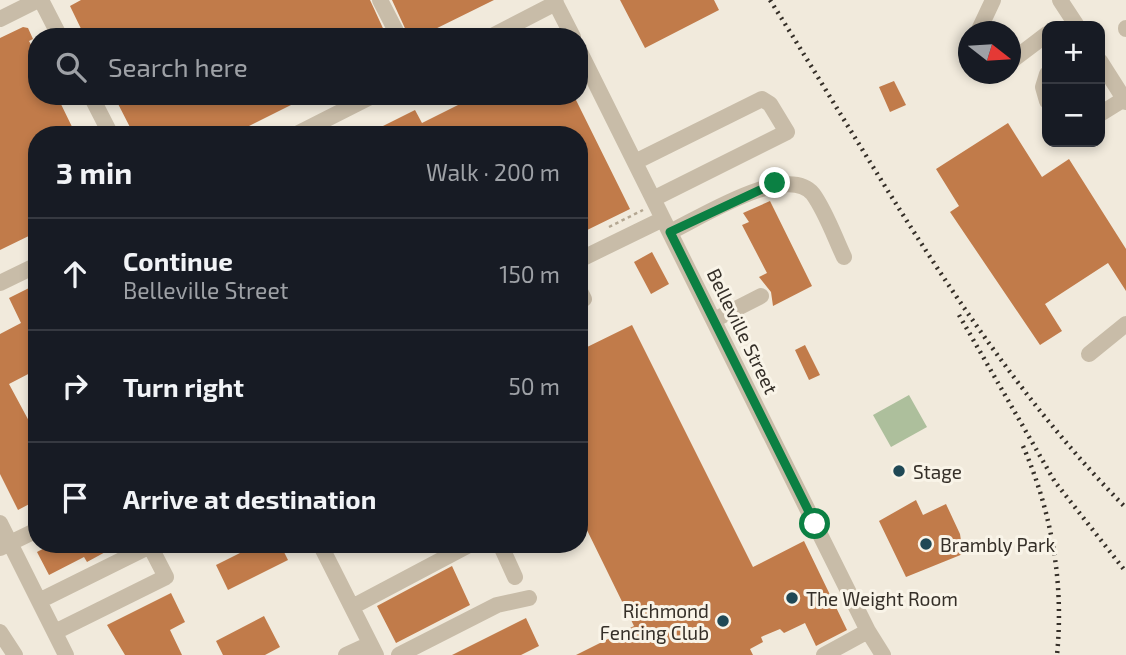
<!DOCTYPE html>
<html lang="en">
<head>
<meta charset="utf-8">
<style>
	:root { --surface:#171b24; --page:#242831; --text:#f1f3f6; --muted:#9ea1a6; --line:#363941 }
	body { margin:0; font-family:"Exo 2",sans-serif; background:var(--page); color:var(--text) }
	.controls { position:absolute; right:21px; top:21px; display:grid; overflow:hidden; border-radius:14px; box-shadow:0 4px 10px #0003 }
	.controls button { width:63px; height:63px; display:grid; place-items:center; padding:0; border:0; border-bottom:2px solid var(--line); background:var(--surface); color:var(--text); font:35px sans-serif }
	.compass { position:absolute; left:958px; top:21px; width:63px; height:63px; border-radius:50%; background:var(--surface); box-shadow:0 4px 10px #0003; rotate:107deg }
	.stop { position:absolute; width:21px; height:21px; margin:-16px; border:5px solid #0b8043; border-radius:50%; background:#fff }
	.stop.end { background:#0b8043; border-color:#fff; box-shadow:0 2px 7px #0008 }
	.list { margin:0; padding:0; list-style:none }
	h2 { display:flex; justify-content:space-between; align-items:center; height:91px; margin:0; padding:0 28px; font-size:30px }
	h2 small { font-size:23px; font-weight:400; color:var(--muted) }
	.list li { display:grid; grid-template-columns:46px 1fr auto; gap:21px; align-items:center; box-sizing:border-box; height:112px; padding:0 28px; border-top:2px solid var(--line) }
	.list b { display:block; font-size:26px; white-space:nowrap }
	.list p { margin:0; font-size:23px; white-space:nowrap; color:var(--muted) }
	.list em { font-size:23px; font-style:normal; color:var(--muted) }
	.icon { flex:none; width:38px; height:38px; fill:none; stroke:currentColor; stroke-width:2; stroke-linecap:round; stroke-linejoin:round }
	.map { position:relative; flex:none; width:1126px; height:655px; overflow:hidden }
	.search { position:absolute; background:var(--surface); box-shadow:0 4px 10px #0003; left:28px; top:28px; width:560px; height:77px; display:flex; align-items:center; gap:18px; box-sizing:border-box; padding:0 24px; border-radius:28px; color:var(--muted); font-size:26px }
	.panel { position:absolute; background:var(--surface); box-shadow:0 4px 10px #0003; left:28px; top:126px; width:560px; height:427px; border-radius:28px }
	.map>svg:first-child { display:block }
</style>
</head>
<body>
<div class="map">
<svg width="1126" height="655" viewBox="0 0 1126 655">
	<rect width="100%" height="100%" fill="#f1eadc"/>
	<path fill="#adbf9c" d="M909,395L927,427L891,447L873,415Z"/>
	<path fill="#c17b4a" d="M81,0H370L387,37H85L70,6Z
		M392,0H494L419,37H409Z
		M620,0H714L719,10L645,48Z
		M23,27L28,28L33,39L29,41L37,56V96H57L76,135H37V232L0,250V38Z
		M894,81L906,105L890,112L879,87Z
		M114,96H309L231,135H134Z
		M456,96H574L630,209L579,234V135H365L415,110L422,123L460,104Z
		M1008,123L1042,177L1069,159L1126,249V291L1108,263L1045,304L1062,331L1040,345L950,212L959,206L936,169Z
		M770,201L812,286L773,306L771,292L759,277L767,273L742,225L749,222L743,213Z
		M652,252L669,284L651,294L634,262Z
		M37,284V365L32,367L34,371L9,384L37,436V500L18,510L0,474V334L21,323L9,298Z
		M632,325L753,567L804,541L847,630L816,646L805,623L784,633L780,629L761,637L763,642L750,649L753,655H576L634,626L584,524L579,527V351Z
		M805,345L820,375L809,380L795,350Z
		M916,500L923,515L946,504L960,534L963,554L906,577L879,521Z
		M52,544H120L87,562L84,557L49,575L37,552Z
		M258,544H280L288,560L228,590L216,565Z
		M452,566L470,605L396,643L377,606Z
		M171,593L185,622L170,630L182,655H125L107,625Z
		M264,616L280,647L265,655H223L216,641Z
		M526,618L539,646L521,655H452Z"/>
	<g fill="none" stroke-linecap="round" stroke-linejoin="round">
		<path stroke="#b4a792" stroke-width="2.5" stroke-dasharray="3.5 3.5" stroke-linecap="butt" d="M609,227L643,210"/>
		<path stroke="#c8bca8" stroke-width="16" d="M41,0L60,37
			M380,0L399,37
			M554,0L573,37
			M1060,0L1077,26
			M0,19L38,0
			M1126,28V29
			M978,32L993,0
			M490,37L556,3
			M579,50L868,631L883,655
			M1100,61L1126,102
			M1010,62L1047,34
			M1047,74L1043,87L1047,101
			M91,96L111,135
			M1100,114L1124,99
			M295,135L372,96
			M635,162L762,99L770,104L787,132L653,199
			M670,232C700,218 787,162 813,194C826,212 835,238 844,257
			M579,260L663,219
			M0,283L37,265
			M579,289L584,299L579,301
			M714,320L761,296
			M1089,354L1126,324
			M0,523L66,655
			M320,544L376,655
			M500,544L515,577
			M0,548L37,530
			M39,601L150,546L166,577L55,632
			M352,607L471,544
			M0,632L15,655
			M346,655L370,644
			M399,655L497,605L529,598
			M824,655L868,631"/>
		<path stroke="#352f28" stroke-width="4.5" stroke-dasharray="2 5" stroke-linecap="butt" d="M770,0C880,174 980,360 1126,508
			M959,315L1055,482L1126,572
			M1023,446C1052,513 1064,583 1057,655"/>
	</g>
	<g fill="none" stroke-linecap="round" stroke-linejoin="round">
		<path stroke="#0b8043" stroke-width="9" d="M775,183L670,232L815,524"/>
	</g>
	<g fill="#1f4855" stroke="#f9f4e8" stroke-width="2.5">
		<circle cx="899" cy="471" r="7"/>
		<circle cx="926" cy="544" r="7"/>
		<circle cx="792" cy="598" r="7"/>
		<circle cx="723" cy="621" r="7"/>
	</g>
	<g text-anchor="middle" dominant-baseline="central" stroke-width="6" stroke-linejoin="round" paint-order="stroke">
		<g font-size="19" fill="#352f28" stroke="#f9f4e8">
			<text transform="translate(743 331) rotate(64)">Belleville Street</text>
		</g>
		<g font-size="19" fill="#352f28" stroke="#f9f4e8" text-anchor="start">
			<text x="913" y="471">Stage</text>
			<text x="940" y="544">Brambly Park</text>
			<text x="806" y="598">The Weight Room</text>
			<text x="709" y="610" text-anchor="end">Richmond<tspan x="709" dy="22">Fencing Club</tspan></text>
		</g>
	</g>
</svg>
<div class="controls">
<button>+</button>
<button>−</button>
</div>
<svg class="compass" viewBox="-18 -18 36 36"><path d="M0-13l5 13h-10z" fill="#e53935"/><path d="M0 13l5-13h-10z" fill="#9ea1a6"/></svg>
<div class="stop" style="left:815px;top:524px"></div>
<div class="stop end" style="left:775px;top:183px"></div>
<div class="search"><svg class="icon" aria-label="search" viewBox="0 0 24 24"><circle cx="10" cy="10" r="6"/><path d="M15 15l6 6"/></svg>Search here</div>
<section class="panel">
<h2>3 min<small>Walk · 200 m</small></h2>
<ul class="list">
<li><svg class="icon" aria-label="ahead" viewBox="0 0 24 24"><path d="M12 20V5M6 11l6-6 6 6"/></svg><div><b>Continue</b><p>Belleville Street</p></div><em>150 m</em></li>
<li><svg class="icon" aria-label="right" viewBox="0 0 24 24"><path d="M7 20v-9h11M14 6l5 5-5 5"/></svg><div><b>Turn right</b></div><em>50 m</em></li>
<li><svg class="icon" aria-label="arrive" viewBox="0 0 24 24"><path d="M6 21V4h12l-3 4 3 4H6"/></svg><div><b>Arrive at destination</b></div></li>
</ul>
</section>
</div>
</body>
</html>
